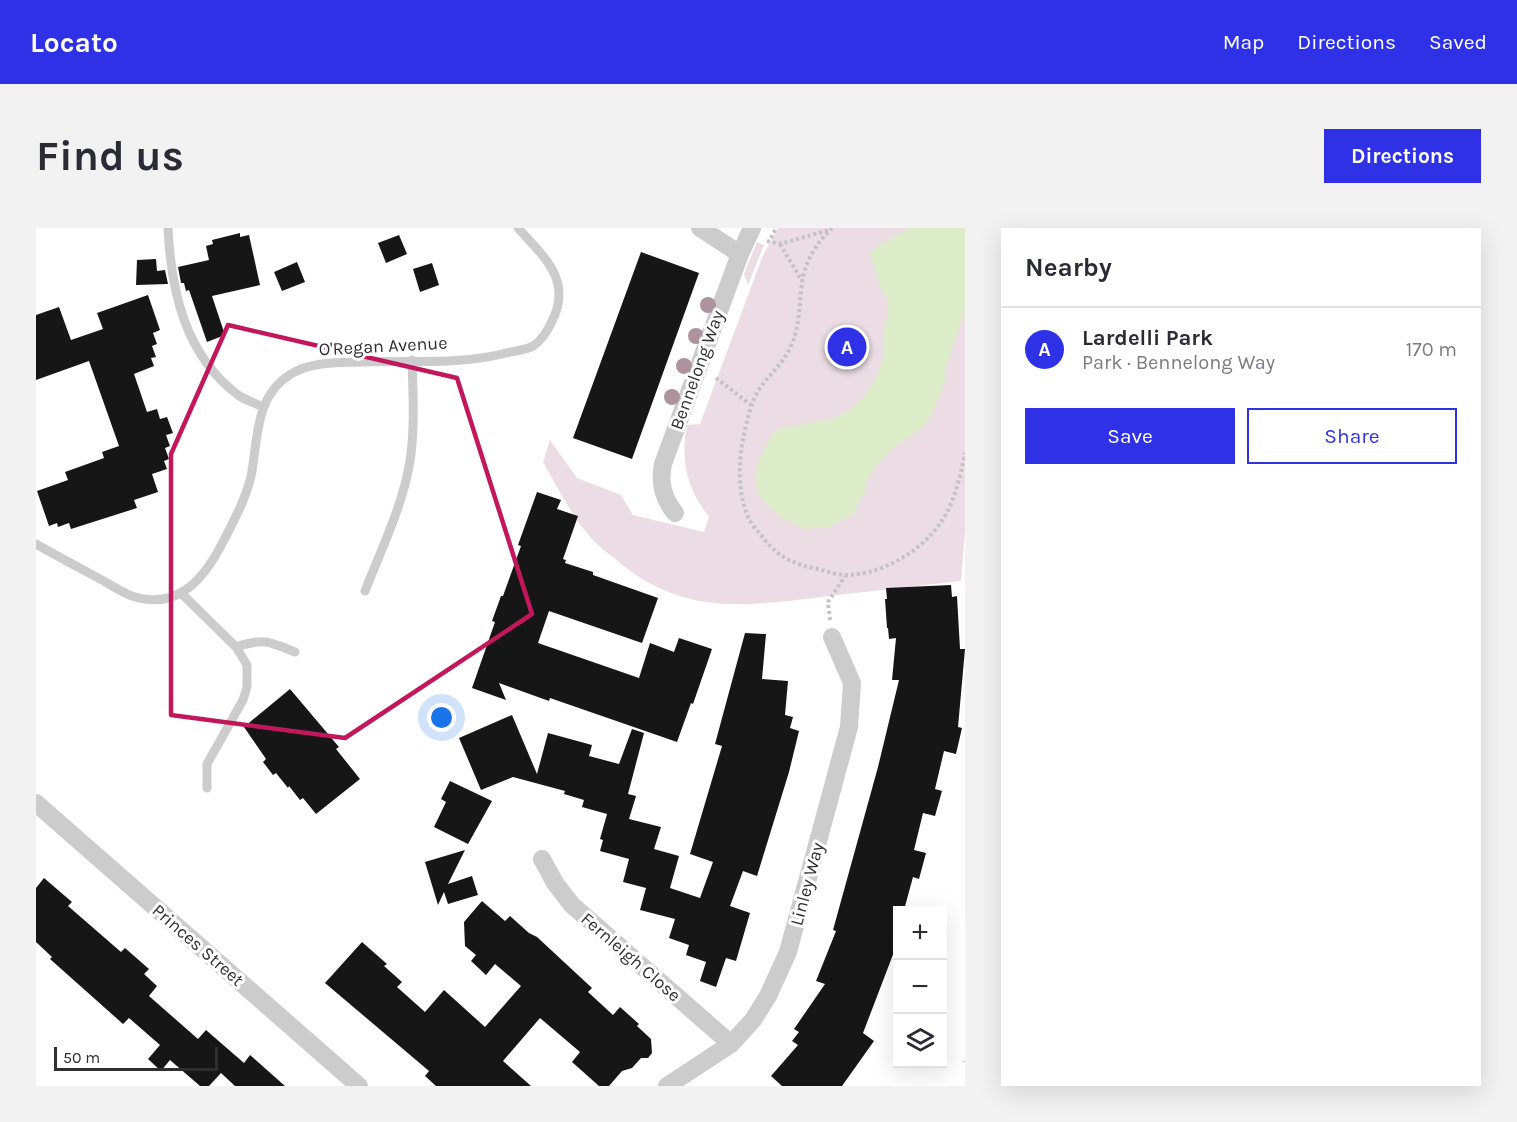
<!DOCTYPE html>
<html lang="en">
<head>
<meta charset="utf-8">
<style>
	:root { --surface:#fff; --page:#f2f2f3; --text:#2b2b33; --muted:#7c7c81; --line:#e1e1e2; --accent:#2f31e7 }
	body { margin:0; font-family:Karla,sans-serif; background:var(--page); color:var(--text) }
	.controls { position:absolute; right:18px; bottom:18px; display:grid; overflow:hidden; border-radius:0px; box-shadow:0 6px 24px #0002 }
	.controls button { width:54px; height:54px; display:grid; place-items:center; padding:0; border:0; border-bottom:2px solid var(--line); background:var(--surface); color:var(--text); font:30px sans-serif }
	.scale { position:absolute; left:18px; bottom:15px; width:164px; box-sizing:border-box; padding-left:6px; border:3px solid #2f2f2f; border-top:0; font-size:16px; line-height:21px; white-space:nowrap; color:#2f2f2f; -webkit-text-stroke:4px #fff; paint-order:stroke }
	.you { position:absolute; left:406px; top:490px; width:21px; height:21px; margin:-15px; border:4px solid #fff; border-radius:50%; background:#1a73e8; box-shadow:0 0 0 9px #1a73e833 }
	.badge { display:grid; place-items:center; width:39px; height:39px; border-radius:50%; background:var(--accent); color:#fff; font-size:20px; font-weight:700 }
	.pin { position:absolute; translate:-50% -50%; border:3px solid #fff; box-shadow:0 2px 6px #0006 }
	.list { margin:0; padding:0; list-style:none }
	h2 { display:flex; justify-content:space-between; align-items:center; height:78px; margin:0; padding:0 24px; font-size:26px }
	h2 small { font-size:20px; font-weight:400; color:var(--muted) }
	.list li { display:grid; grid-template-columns:39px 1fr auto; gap:18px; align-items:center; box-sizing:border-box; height:84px; padding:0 24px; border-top:2px solid var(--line) }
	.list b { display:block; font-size:22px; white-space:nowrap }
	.list p { margin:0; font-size:20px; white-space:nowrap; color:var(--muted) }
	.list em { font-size:20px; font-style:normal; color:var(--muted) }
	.actions { display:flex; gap:12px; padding:18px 24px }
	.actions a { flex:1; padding:14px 0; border:2px solid var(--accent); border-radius:0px; text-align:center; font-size:21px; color:var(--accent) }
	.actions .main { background:var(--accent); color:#fff }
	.icon { flex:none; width:33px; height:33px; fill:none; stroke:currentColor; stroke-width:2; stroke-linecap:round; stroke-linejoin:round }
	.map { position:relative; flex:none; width:929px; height:858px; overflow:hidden; border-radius:0px }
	header { display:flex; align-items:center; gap:36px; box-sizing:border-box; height:84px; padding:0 30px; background:var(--accent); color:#fff }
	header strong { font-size:28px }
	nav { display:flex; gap:33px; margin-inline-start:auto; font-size:21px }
	.intro { display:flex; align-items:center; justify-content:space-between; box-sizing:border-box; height:144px; padding:0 36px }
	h1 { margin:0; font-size:42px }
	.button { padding:15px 27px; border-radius:0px; background:var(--accent); color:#fff; font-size:21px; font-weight:700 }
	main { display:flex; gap:36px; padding:0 36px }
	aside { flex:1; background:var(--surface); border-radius:0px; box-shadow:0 6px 24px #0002 }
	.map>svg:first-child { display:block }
</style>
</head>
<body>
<header>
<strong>Locato</strong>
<nav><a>Map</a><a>Directions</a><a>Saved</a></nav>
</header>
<div class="intro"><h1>Find us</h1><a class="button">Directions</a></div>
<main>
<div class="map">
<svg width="929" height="858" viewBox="0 0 929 858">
	<rect width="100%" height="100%" fill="#fff"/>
	<path fill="#ecdce4" d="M742,0H929V303L925,353C881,358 837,363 793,368C711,378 645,390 577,329C570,324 562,318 556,311C536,289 522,260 507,234L514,212L541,250L585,267L597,287L668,304L673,289C651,261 644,232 651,197L664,196L727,27Z
		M721,14L728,17L712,57L708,46Z"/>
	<path fill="#dcecc8" d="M875,0H929V83L910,139L909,153L898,182L888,198L857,220L839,239L831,253L829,265L822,275L819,285L793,299L769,301L748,291L733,279L721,264L720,250L721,236L736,206L745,200L796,191L813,182L829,168L839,151L847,131L848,100L852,86L851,72L844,60L834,25L845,16Z"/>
	<path fill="#161616" d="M204,5V9L213,7L224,57L176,68L189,107L171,114L153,62L150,63L148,55H145L142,39L173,32L170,18L177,16L176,12Z
		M363,7L371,26L350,35L342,15Z
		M605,24L663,45L596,231L537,210Z
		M120,31L121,43L129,42L132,56L100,57L101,32Z
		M261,34L269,54L246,63L238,44Z
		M396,35L403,57L384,64L377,41Z
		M112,67L124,102L117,105L121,116L116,118L120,129L115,130L118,138L98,146L111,184L121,181L124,191L131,189L137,205L130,207L134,218L129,220L133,231L128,233L131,241L116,246L122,264L98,272L101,280L35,301L33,295L22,299L21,295L13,298L1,263L32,252L29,244L68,230L66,224L83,218L53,133L0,152V87L23,79L35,112L67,101L61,85Z
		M501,264L525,272L521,281L542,288L527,331L530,332L529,335L557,344V347L622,370L606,415L513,383L502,415L603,450L614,415L638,424L643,410L676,421L657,476L655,475L641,514L514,470L513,473L463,455L470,472L436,460L459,394L456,393L465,368H467L485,318L482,317Z
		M915,357L916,369L921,368L924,421H929L922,499L926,500L920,526L908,523L899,561L906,563L899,588L887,585L878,622L890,625L883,651L877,649L868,682H861V709L858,724L827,805L838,813L806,858H746L735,848L762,817L756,813L763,804L758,801L789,756L780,753L800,703L797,702L842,539L863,452H856L860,410L853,411L852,400H851L849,371H851L850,360Z
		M709,405L730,406L726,451L752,453L749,487L757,489L754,500L763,503L753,544L721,648L707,643L694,678L714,685L700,733L690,730L680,759L664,753L670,734L650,727L653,717L633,710L639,691L604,682L610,660L587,654L593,631L564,623L567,612L564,611L571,586L546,579L548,572L528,566L529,563L477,549L445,562L423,510L476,487L501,546L512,505L556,517L553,528L583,536L596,501L608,505L592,566L600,568L593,591L625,599L618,621L643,628L634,660L664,670L677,634L654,626L686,518L679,516Z
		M254,461L303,519L300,521L324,551L280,586L267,570L264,572L253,558L252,560L240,545L237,547L227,534L230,531L208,499Z
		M414,553L456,573L432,616L398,599L410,574L405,571Z
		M429,622L412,656L436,648L442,667L412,676L408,664L402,677L389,634Z
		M8,650L36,674L32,678L85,724L89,720L113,741L108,746L121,758L113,768L162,811L170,802L208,835L214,827L249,858H199L185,845L173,858H164L134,832L125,843L112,831L124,817L93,790L87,796L14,731L16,729L0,714V660Z
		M446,673L469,693L474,688L493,705L501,709L556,760L552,764L577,787L584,779L603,796L601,798L615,811L616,825L612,830H605L596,840L586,843L573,858H563L536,834L544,824L504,790L467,833L495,858H400L389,848L393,843L289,755L326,714L351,736L348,738L366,754L361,759L389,784L408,762L449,799L485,758L459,736L450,747L435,733L440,727L429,718L428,694Z"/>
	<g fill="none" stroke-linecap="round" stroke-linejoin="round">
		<path stroke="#c3c3c3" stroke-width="4" stroke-dasharray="3 3" stroke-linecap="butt" d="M796,0C781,14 768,35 766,55C763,77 764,98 755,118C744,143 722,152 714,182C704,217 698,255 712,289C716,298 723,304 728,311C743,330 760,337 782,341C791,343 800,347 809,347C845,347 885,324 905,294C919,274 924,249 929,225
			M735,10L740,0
			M731,13L744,16L793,2
			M744,16L766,53
			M680,150L715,177
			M794,392L792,374L809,348
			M929,833V834"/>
		<path stroke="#ccc" stroke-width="9" d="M132,0C135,63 149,127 202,167C209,172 219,175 227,179
			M0,316C21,328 42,339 64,351C74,356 85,364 96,368C142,383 168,351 187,314C198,292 212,267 216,243C222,207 220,167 255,146C277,133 302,135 326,134C373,132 425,137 470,125C478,123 490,122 497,118C505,113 512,102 516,93C537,52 507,28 482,0
			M329,363C345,322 367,277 374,233C379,200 377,166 376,132
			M145,365L200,419L211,437V459L207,472L171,536V560
			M200,419C227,410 233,413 259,424"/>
		<path stroke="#ccc" stroke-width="18" d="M664,0L704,26
			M639,285C627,270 623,255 627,236L704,26L716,0
			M0,575L323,858
			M506,631L519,655L536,677L695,816
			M631,858L695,816L717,792L732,768L752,724L813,499L816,455L796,409"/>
	</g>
	<g fill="#ae939e">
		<circle cx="672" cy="77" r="8"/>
		<circle cx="660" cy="108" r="8"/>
		<circle cx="648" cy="138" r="8"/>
		<circle cx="636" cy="169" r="8"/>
	</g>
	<path fill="none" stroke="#c2185b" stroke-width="4.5" stroke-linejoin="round" d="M192,97L421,150L496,386L309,510L135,487V226Z"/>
	<g text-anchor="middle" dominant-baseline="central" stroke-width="6" stroke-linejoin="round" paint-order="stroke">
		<g font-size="18" fill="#2f2f2f" stroke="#fff">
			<text transform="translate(347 118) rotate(-3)">O'Regan Avenue</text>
			<text transform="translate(661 142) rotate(-70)">Bennelong Way</text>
			<text transform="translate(771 656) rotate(-75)">Linley Way</text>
			<text transform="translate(162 717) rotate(41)">Princes Street</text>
			<text transform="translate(595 729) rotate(41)">Fernleigh Close</text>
		</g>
	</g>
</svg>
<div class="controls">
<button>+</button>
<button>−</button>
<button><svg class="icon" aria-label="layers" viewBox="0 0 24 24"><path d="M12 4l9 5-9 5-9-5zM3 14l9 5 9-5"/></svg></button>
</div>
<div class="scale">50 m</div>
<div class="you"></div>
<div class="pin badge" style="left:811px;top:119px">A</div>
</div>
<aside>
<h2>Nearby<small></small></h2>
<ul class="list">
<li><span class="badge">A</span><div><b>Lardelli Park</b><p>Park · Bennelong Way</p></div><em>170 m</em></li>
</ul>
<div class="actions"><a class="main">Save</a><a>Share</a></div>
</aside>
</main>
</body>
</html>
